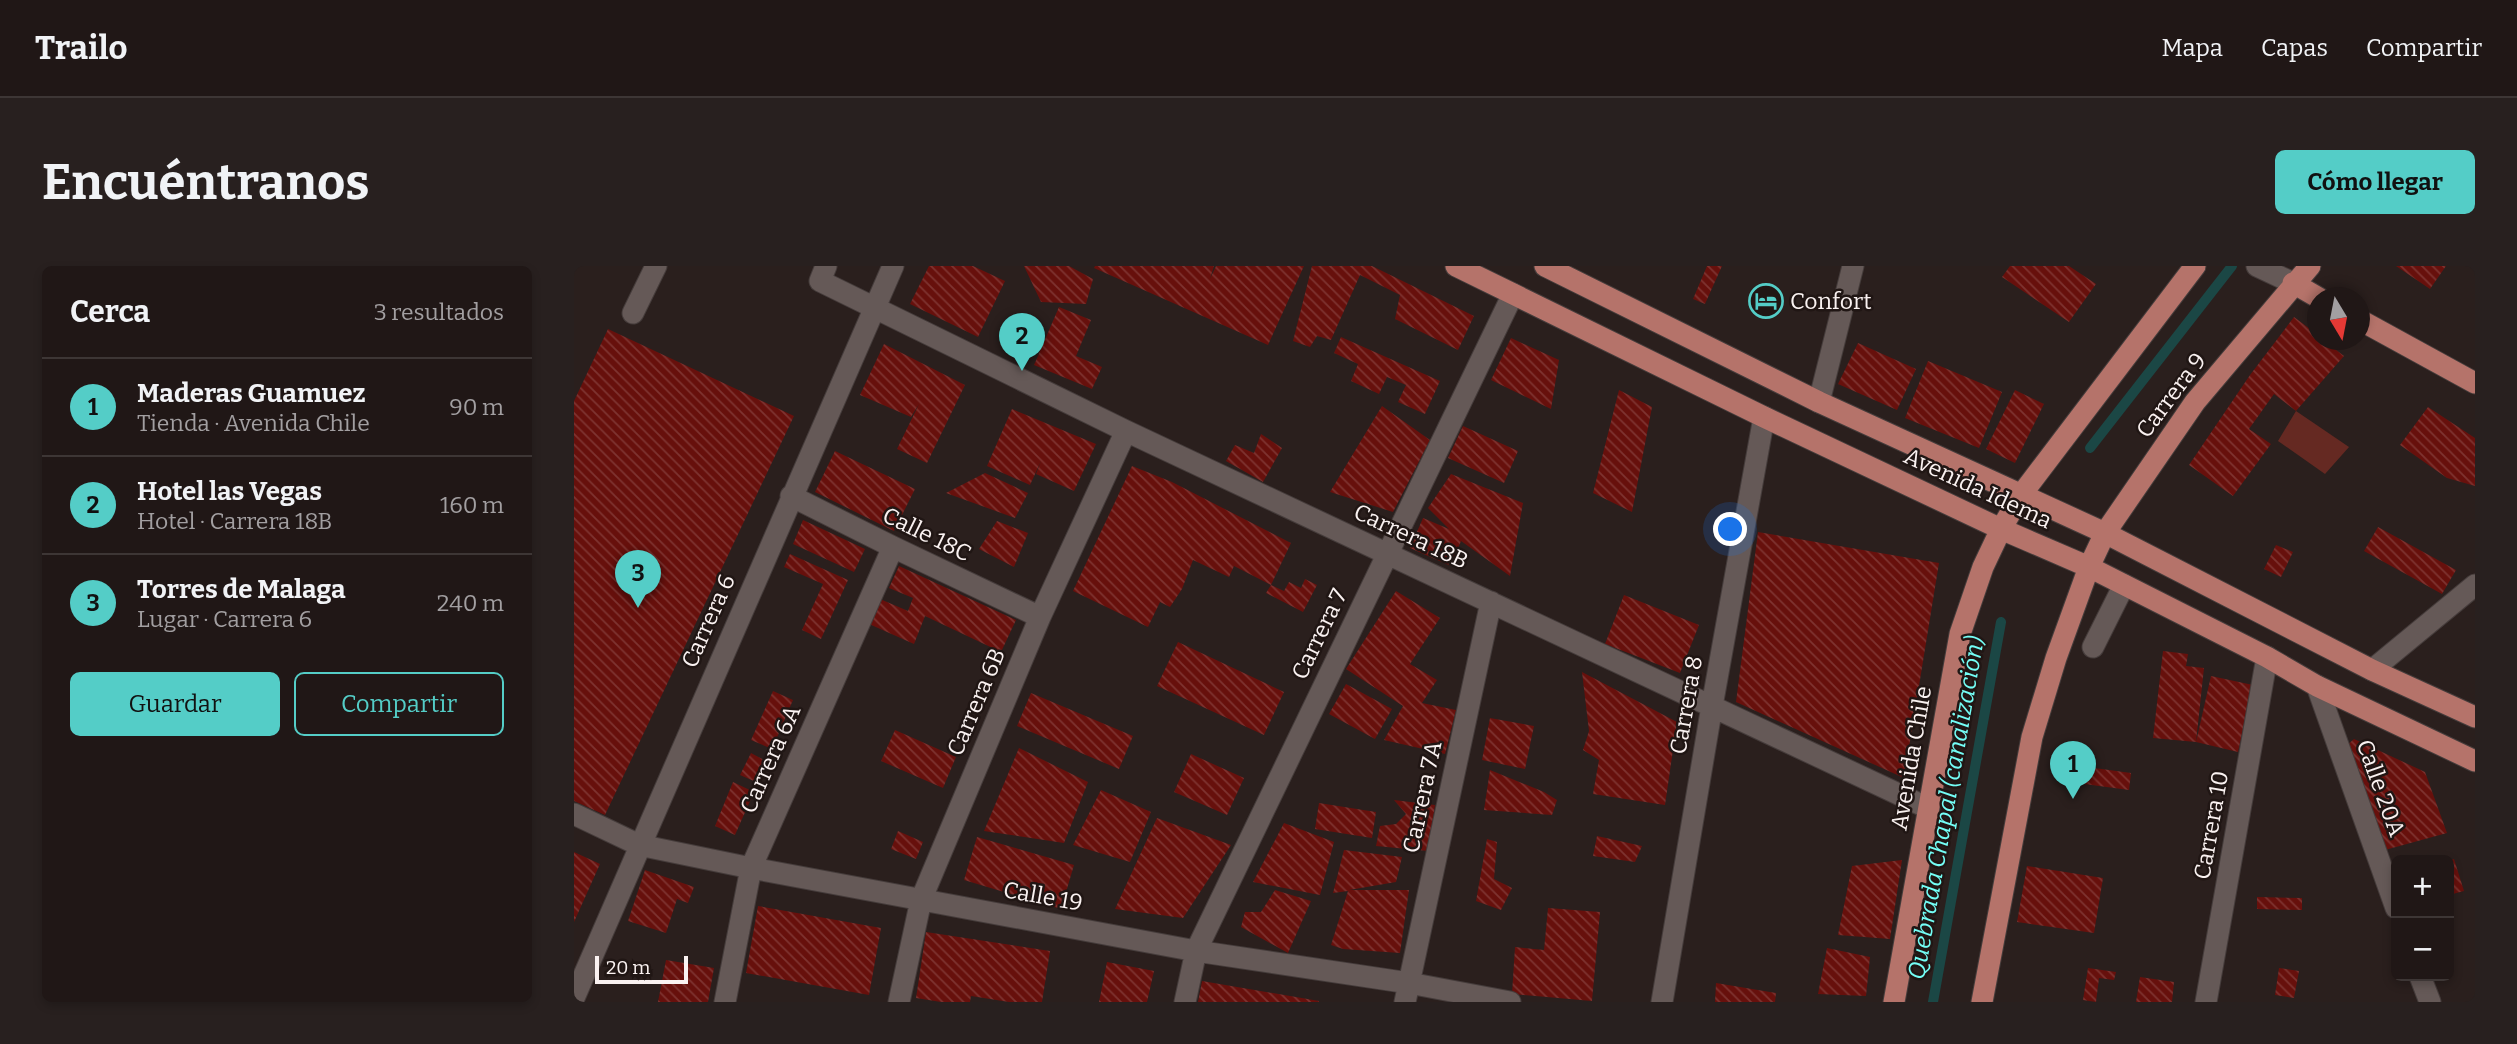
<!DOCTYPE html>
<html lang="es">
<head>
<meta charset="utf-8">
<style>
	:root { --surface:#201716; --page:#28201f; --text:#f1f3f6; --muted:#a29fa1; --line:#3d3635; --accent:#54cdc7 }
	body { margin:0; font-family:Bitter,serif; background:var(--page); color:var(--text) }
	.controls { position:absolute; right:21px; bottom:21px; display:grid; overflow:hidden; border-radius:10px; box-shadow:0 4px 10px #0003 }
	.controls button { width:63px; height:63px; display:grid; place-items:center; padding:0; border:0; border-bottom:2px solid var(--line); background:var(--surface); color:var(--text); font:35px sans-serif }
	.compass { position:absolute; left:1733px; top:21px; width:63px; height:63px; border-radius:50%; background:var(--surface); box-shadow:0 4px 10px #0003; rotate:170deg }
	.scale { position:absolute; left:21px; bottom:18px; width:93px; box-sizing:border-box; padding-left:7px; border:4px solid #faf2f1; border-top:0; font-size:19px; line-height:24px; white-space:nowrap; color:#faf2f1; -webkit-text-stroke:5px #201614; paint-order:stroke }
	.you { position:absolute; left:1157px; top:264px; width:24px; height:24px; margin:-18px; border:5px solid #fff; border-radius:50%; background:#1a73e8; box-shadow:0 0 0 10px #1a73e833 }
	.badge { display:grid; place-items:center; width:46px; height:46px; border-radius:50%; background:var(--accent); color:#111; font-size:23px; font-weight:700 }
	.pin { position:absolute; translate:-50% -58px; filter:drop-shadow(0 2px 4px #0008) }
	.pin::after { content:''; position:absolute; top:37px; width:24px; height:21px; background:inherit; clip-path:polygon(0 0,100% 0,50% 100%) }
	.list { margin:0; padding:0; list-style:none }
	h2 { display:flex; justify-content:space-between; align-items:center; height:91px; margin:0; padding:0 28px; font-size:30px }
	h2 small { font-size:23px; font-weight:400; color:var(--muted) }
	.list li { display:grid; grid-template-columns:46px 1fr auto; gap:21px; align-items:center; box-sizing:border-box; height:98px; padding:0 28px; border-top:2px solid var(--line) }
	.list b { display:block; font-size:26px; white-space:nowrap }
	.list p { margin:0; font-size:23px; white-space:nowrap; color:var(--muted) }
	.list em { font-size:23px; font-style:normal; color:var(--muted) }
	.actions { display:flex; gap:14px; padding:21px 28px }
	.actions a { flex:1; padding:16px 0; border:2px solid var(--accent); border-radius:10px; text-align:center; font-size:24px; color:var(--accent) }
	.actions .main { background:var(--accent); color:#111 }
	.map { position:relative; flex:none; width:1901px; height:736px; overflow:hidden; border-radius:10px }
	header { display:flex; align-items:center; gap:42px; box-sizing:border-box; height:98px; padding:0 35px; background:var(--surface); border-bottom:2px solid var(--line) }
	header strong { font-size:33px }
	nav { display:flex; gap:38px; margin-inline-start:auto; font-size:24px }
	.intro { display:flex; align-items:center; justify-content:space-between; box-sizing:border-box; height:168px; padding:0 42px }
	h1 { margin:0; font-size:49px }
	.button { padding:18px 32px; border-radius:10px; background:var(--accent); color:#111; font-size:24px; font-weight:700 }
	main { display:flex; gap:42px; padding:0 42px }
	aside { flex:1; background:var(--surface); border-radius:10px; box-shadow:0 4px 10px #0003 }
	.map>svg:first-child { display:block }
</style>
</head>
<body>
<header>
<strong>Trailo</strong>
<nav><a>Mapa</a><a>Capas</a><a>Compartir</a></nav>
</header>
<div class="intro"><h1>Encuéntranos</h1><a class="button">Cómo llegar</a></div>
<main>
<aside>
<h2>Cerca<small>3 resultados</small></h2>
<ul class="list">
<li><span class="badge">1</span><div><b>Maderas Guamuez</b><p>Tienda · Avenida Chile</p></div><em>90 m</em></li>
<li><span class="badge">2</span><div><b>Hotel las Vegas</b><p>Hotel · Carrera 18B</p></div><em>160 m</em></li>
<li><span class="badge">3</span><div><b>Torres de Malaga</b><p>Lugar · Carrera 6</p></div><em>240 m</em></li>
</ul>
<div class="actions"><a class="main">Guardar</a><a>Compartir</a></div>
</aside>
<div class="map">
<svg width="1901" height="736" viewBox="0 0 1901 736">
	<defs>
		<pattern id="building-back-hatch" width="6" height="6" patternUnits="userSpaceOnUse" patternTransform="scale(1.75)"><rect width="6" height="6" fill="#67100c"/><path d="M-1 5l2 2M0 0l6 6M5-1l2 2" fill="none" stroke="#7e3330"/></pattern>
	</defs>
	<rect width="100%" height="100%" fill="#2a1f1d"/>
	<path fill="#652922" d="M1722,145L1775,181L1751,208L1704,175Z"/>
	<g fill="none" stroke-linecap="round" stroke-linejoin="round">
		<path stroke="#1b4745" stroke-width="10" d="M1516,182L1658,0
			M1359,736L1427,356"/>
	</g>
	<path fill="url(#building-back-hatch)" d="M355,0H399L431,15L404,71L336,38Z
		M450,0H495L519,13L512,38L467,36Z
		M521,0H640L636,13L642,0H730L694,79L520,2Z
		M738,0H798L900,50L884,84L821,53L826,29L786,9L757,74L743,70L736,81L719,75Z
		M1133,0H1148L1131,38L1119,33Z
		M1436,0H1495L1522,18L1495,56L1428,11Z
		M1822,0H1872L1856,23Z
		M485,41L517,54L502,90L528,101L518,123L460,99Z
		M1720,51L1744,69V74H1749L1770,90L1722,145L1700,128L1675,163L1697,178L1659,230L1615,199L1676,109Z
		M34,63L220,150L31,549L0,535V135Z
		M767,71L866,115L851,148L824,136L832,119L813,111L805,128L777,115L784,98L760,87Z
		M937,72L985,94L977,143L917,114Z
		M1284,77L1342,103L1323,144L1264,118Z
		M310,78L391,119L353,197L323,183L345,138L337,151L286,129Z
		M1354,95L1428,126L1405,182L1331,152Z
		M1045,124L1078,141L1058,246L1019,227Z
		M1441,124L1470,138L1441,197L1412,183Z
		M808,140L856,174L819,246L756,226Z
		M1854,141L1901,172V220L1873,212L1826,179Z
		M438,143L522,178L500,225L462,208L467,195L456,219L413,200Z
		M889,160L944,185L930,217L874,192Z
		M687,168L708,182L689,216L652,195L661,179L680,187Z
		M261,185L341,223L320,265L241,226Z
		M558,200L598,216L717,277L697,319L660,300L655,311L619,294L608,323L596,341L586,336L574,361L499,325Z
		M411,207L454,227L441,252L372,227Z
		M877,208L949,237L936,310L887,275L877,300L836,282L849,252L875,263L854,242Z
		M229,254L291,283L280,306L219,278Z
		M423,255L454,267L440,301L405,283Z
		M1804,261L1882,304L1868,328L1790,285Z
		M1184,266L1365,297L1330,512L1162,436Z
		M1702,279L1719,286L1707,311L1690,303Z
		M216,288L274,314L247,373L228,364L249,318L210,301Z
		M325,300L442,354L427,386L351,350L340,378L295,358L306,333L334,345L339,332L315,322Z
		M731,313L743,319L729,346L692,327L697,319L710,325L715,316L727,322Z
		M822,325L866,352L836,398L863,414L848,437L882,444L871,488L810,474L829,440L772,403Z
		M1050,329L1125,359L1106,407L1031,378Z
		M604,376L710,426L690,469L583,420Z
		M1589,385L1614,388L1612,400L1630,402L1622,476L1579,472Z
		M1008,406L1103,456L1091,539L1019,528L1025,494L1009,484L1015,465Z
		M1637,410L1679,419L1664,486L1622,476Z
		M772,418L818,443L801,473L755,448Z
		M199,425L219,434L198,483L177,474Z
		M457,427L559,470L545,503L443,460Z
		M916,452L960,460L951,503L908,494Z
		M321,464L382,491L369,522L307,495Z
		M1780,473L1851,506L1873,567L1811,584L1771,481Z
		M445,482L514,516L490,577L410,565Z
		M177,487L192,495L182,516L166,509Z
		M617,488L670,512L653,549L600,526Z
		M1513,501L1557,507L1555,524L1510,518Z
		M916,504L970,526L983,534L978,549L910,544Z
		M159,516L180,526L161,569L141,560Z
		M527,524L577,546L556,596L499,579Z
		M820,534L861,539L854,585L802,580L806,560L822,558L832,548Z
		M745,537L802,546L798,572L741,563Z
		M583,552L657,579L609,652L541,643Z
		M710,557L760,576L746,629L679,616Z
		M324,565L349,576L342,593L317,583Z
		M1023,570L1068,580L1061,596L1019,590Z
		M403,571L500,599L487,643L390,614Z
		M913,573L923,576L920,613L938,622L927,644L902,635Z
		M770,584L828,591L822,616L775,624H835L826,687L769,683L757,679L774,625L759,627Z
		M0,586L26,598L0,656Z
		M1880,593L1890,625L1875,629V595Z
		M1328,594L1316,673L1264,669L1278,600Z
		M1453,600L1529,612L1520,667L1443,656Z
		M71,604L120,621L114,637L103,633L92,667L54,655Z
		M701,624L737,635L714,687L667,661L671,646H687Z
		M1683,631L1728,632V644L1683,643Z
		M184,640L307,662L295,729L172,707Z
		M974,642L1026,646L1018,735L938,728L941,681L970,684Z
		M352,666L476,685L468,736H435L397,730L396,736H367L342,732Z
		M1253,682L1296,691L1292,730L1244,728Z
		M92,694L140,702L134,736H84Z
		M533,696L580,705L573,736H525Z
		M1514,702L1542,706L1540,714L1525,712L1522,736L1509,734Z
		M1705,702L1725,705L1720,732L1701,729Z
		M1566,711L1600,716L1598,736H1562Z
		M628,715L745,735V736H624Z
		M1142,717L1202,727L1201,736H1141Z"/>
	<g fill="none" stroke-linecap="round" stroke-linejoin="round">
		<g stroke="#453c3b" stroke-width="23">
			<path id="minor" d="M252,0L246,15L552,165L1354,542
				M1683,0L1719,17
				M59,47L82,0
				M1245,136L1279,0
				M217,230L319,281L466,351
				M1519,381L1550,319
				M1798,404L1901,319
				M1743,420L1822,642
				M0,548L65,579L177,602L622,685L835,717L936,736
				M1846,710L1856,736
				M0,732L319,0
				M151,736L177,602L319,281
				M325,736L347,634L466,351L552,165
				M611,736L622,685L939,28
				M831,736L917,336
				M1088,736L1138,440L1190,151
				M1632,736L1693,391"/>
		</g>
		<g stroke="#453c3b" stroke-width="23">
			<path id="major" d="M882,0L1190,151L1427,263L1515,301L1693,391L1743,420L1901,495
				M971,0L1245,136L1531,267L1798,404L1901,451
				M1719,17L1745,32
				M1786,54L1901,117
				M1320,736L1386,368L1409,301L1427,263L1447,229L1621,0
				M1408,736L1458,471L1482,392L1515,301L1531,267L1621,136L1736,0"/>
		</g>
		<use href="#minor" stroke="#655957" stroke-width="21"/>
		<use href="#major" stroke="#b5736a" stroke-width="21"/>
	</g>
	<defs>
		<g id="hotel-ring" transform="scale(1.75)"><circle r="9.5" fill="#201614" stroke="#54cdc7" stroke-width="1.5"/><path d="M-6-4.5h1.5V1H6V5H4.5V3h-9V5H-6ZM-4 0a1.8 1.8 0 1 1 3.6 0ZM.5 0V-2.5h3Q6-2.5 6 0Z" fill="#54cdc7"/></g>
	</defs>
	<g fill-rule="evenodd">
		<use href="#hotel-ring" x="1192" y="35"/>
	</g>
	<g text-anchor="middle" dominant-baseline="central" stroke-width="5" stroke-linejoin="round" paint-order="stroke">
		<g font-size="23" fill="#faf2f1" stroke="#201614" text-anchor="start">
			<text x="1216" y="35">Confort</text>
		</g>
		<g font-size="23" fill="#faf2f1" stroke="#201614">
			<text transform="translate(1597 129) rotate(-53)">Carrera 9</text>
			<text transform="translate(1404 222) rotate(25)">Avenida Idema</text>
			<text transform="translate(353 268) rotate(26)">Calle 18C</text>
			<text transform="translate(837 270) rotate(25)">Carrera 18B</text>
			<text transform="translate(134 355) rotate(-66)">Carrera 6</text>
			<text transform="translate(745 368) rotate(-64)">Carrera 7</text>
			<text transform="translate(402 436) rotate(-67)">Carrera 6B</text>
			<text transform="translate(1112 439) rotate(-80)">Carrera 8</text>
			<text transform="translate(1337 492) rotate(-80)">Avenida Chile</text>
			<text transform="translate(196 493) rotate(-66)">Carrera 6A</text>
			<text transform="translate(1807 522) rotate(70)">Calle 20A</text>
			<text transform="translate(848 531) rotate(-78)">Carrera 7A</text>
			<text transform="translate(1637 559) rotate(-80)">Carrera 10</text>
			<text transform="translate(469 630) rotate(10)">Calle 19</text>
		</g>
		<g font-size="24" font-style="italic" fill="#74fef6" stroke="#201614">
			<text transform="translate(1372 542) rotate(-80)">Quebrada Chapal (canalización)</text>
		</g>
	</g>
</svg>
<div class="controls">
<button>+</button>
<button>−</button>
</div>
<svg class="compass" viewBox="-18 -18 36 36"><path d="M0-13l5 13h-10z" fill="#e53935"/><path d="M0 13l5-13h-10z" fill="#a29fa1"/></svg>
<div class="scale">20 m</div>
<div class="you"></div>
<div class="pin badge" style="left:1499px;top:533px">1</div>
<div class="pin badge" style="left:448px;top:105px">2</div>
<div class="pin badge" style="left:64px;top:342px">3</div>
</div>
</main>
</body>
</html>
